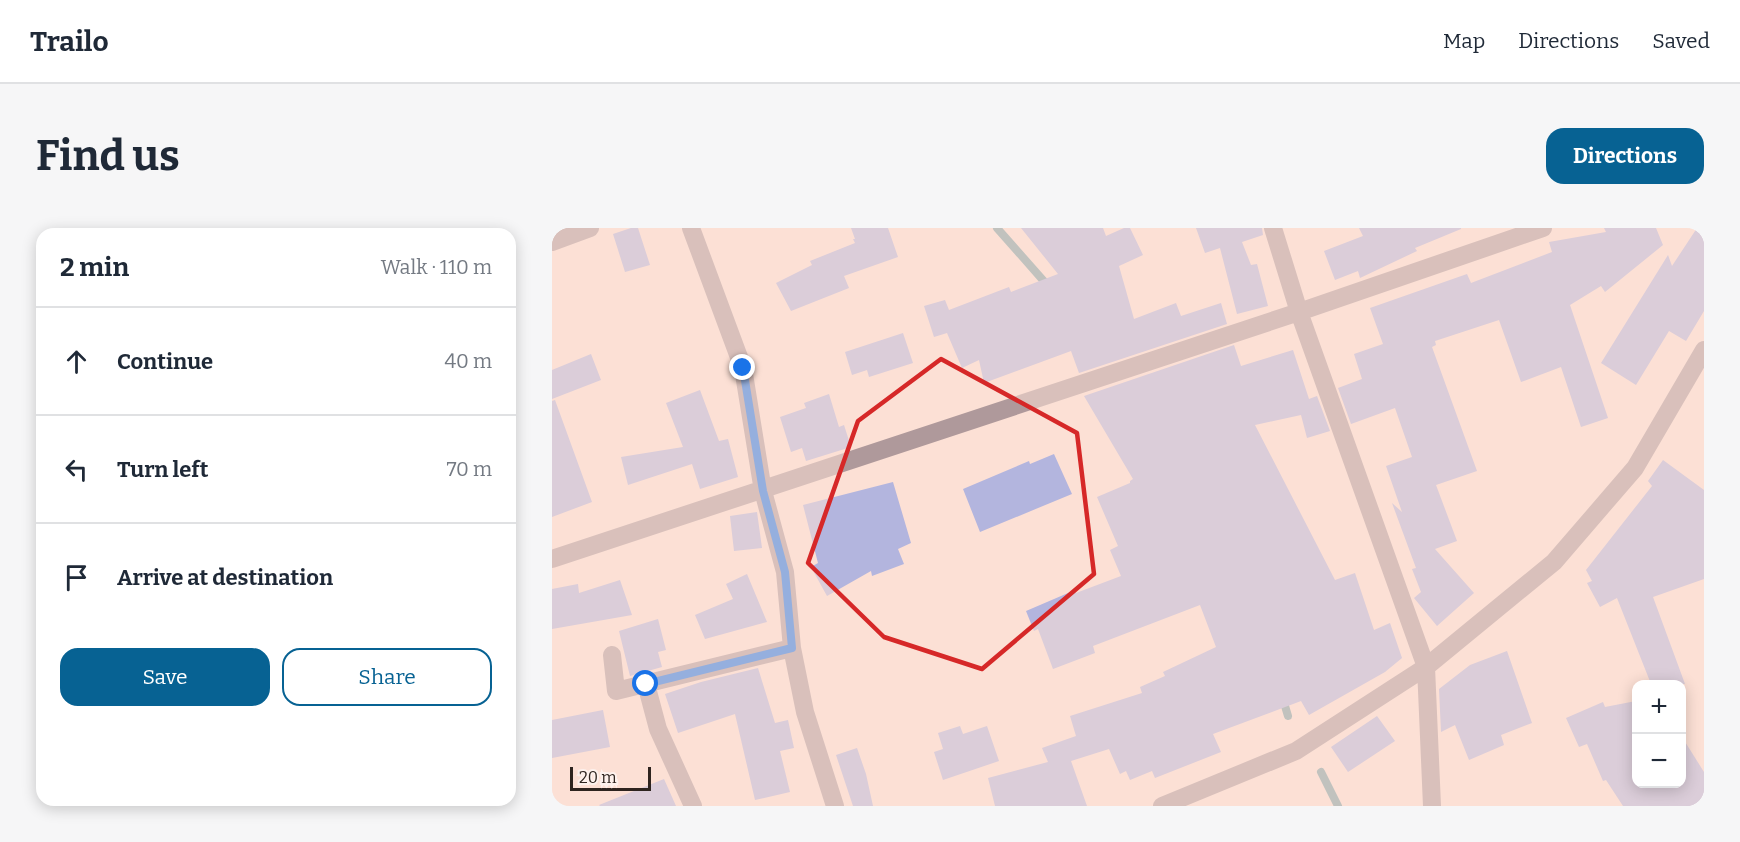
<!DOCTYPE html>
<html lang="en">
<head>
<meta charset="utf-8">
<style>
	:root { --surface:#fff; --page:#f6f6f7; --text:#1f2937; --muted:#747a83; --line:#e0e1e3; --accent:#076293 }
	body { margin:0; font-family:Bitter,serif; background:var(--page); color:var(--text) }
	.controls { position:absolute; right:18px; bottom:18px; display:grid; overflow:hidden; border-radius:12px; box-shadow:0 3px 15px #0003 }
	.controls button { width:54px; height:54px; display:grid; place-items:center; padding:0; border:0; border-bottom:2px solid var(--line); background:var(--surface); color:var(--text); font:30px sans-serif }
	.scale { position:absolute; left:18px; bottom:15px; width:81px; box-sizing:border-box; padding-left:6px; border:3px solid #2e241f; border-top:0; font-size:16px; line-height:21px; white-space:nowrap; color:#2e241f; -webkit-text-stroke:4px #fdf1ed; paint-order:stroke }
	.stop { position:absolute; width:18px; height:18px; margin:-14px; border:4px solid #1a73e8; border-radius:50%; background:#fff }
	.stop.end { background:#1a73e8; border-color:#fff; box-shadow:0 2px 6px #0008 }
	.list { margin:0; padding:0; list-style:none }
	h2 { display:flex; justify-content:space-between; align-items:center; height:78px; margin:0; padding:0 24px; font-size:26px }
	h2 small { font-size:20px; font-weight:400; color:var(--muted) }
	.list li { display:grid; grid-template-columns:39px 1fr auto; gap:18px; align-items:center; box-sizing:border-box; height:108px; padding:0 24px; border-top:2px solid var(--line) }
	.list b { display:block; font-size:22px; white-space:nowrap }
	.list em { font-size:20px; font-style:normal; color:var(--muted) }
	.actions { display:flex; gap:12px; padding:18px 24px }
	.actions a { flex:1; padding:14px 0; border:2px solid var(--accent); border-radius:18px; text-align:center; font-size:21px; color:var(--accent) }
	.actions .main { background:var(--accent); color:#fff }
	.icon { flex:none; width:33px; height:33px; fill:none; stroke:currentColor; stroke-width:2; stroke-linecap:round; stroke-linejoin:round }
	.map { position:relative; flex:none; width:1152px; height:578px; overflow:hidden; border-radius:18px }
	header { display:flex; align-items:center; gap:36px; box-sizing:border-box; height:84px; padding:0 30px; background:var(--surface); border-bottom:2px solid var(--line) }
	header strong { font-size:28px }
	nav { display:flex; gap:33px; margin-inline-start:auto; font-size:21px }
	.intro { display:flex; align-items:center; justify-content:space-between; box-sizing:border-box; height:144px; padding:0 36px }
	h1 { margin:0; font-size:42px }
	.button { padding:15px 27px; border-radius:18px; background:var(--accent); color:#fff; font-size:21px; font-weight:700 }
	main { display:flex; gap:36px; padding:0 36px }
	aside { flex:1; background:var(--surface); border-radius:18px; box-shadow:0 3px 15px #0003 }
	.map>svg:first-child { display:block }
</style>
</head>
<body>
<header>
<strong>Trailo</strong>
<nav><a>Map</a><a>Directions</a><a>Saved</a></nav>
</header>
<div class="intro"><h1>Find us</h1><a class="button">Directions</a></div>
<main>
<aside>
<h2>2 min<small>Walk · 110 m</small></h2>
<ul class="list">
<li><svg class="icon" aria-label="ahead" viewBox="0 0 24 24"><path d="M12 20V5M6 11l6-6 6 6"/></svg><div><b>Continue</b></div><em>40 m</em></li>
<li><svg class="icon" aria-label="left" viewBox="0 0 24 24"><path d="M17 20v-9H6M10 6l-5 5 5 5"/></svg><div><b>Turn left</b></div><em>70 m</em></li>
<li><svg class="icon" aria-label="arrive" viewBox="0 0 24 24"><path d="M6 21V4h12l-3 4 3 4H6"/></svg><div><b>Arrive at destination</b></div></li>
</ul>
<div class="actions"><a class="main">Save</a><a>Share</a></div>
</aside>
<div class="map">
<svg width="1152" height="578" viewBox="0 0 1152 578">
	<rect width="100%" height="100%" fill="#fce0d5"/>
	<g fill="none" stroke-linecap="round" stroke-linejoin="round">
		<path stroke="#7a9ea2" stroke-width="8" d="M445,0L497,59
			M730,468L736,488
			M769,544L786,578"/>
	</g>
	<path fill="#b3b5de" d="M79,0H86L98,37L73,44L61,6Z
		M299,0H336L346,29L292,48L297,60L239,83L224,55L260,37L258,33L303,15L301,11H303Z
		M469,0H551L554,8L572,0H578L591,27L567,38L582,91L624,75L629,88L669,75L675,96L527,145L519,123L432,155L427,132L410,140L395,105L382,109L372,78L393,72L397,82L457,59L459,64L506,46Z
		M644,0H710L711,7L690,14L699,37L705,36L716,78L685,86L668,20L653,25Z
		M807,0H909V1L863,20L865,23L808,50L806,43L783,52L772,23L811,8Z
		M1052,0H1104L1111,17L1053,64L1049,58L1018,77L1056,190L1029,199L1009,139L969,154L947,92L883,113L884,117L880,119L925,243L884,257L905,313L883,321L922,365L885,398L862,370L869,364L860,341L864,340L840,275L850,284L834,238L860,229L843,180L799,196L786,160L810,151L802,126L831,116L818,80L915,46L919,55L1000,24L997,14L1054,4Z
		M1145,0H1152V83L1134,113L1117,103L1084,157L1049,135L1116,27L1120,38Z
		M351,105L361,135L317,149L315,142L300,147L293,124Z
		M682,117L689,138L741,122L757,171L765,168L778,203L755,210L749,187L703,197L783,352L803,345L822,402L838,395L850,430L833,444L757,487L749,473L661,506L669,524L603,550L600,543L578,552L574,543L568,546L557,521L519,533L535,578H443L436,550L496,534L490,520L524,508L518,488L590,465L588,459L613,448L611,444L664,419L648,377L541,418L543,425L501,441L486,401L482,403L474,383L523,362L524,365L569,348L558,322L566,318L545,269L578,255V253L581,251L532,168Z
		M39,126L49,152L0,171V142Z
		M148,162L167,213L176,211L186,249L148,261L140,236L76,257L69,229L131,219L114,175Z
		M277,166L287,199L292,197L299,219L254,233L250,220L239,224L228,189L254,180L252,175Z
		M3,172L40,274L0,289V173Z
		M502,226L520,266L428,304L411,261L477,233L478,236Z
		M1111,232L1152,262V351L1101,369L1133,456H1099L1065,370L1048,379L1035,355L1040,353L1034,342L1100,258L1096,253Z
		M341,254L359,315L346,321L352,336L320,348L319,343L275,368L259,339L266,335L251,277Z
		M205,284L210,320L182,323L178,288Z
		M195,346L215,394L153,411L143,387L181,371L174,356Z
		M68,352L80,387L0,401V361L26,356L27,365Z
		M106,391L114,422L106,424L110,439L78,448L67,403Z
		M955,423L980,495L949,507L952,517L917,532L903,497L889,504L887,461L918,437Z
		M206,440L223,495L236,492L242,520L228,523L238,564L203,572L183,486L126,505L113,466L149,454Z
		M1084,473V555H1130V509L1152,544V578H1071L1054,552L1051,553L1035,516L1027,519L1014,490L1051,474L1053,479Z
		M51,482L58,519L0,530V492Z
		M825,488L843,513L796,544L779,519Z
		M408,498L411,506L435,498L447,533L391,552L382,524L391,521L386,505Z
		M305,520L314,546L321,578H301L284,527Z
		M112,551L124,578H48L47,577Z"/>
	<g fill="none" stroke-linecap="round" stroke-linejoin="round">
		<path stroke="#af999b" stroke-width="18" d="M139,0L191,140L211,263L233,344L240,420L253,484L283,578
			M721,0L747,84L874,439L880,578
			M0,14L38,0
			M0,331L747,84L991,0
			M60,427L64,463L240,420
			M94,456L106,501L141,578
			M610,578L744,523L874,439L1002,334L1083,240L1152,122"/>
	</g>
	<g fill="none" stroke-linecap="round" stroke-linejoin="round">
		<path stroke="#1a73e8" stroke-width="8" d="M94,456L240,420L233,344L211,263L191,140"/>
	</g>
	<path d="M0 0H1152V578H0ZM389,131L525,205L542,346L430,441L332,409L256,335L306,193Z" fill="#fce0d5" fill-opacity=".55" fill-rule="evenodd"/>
	<path fill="none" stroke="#d62828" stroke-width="4.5" stroke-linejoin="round" d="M389,131L525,205L542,346L430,441L332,409L256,335L306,193Z"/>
</svg>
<div class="controls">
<button>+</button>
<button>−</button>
</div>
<div class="scale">20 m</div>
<div class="stop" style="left:94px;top:456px"></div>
<div class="stop end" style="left:191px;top:140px"></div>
</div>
</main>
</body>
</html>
